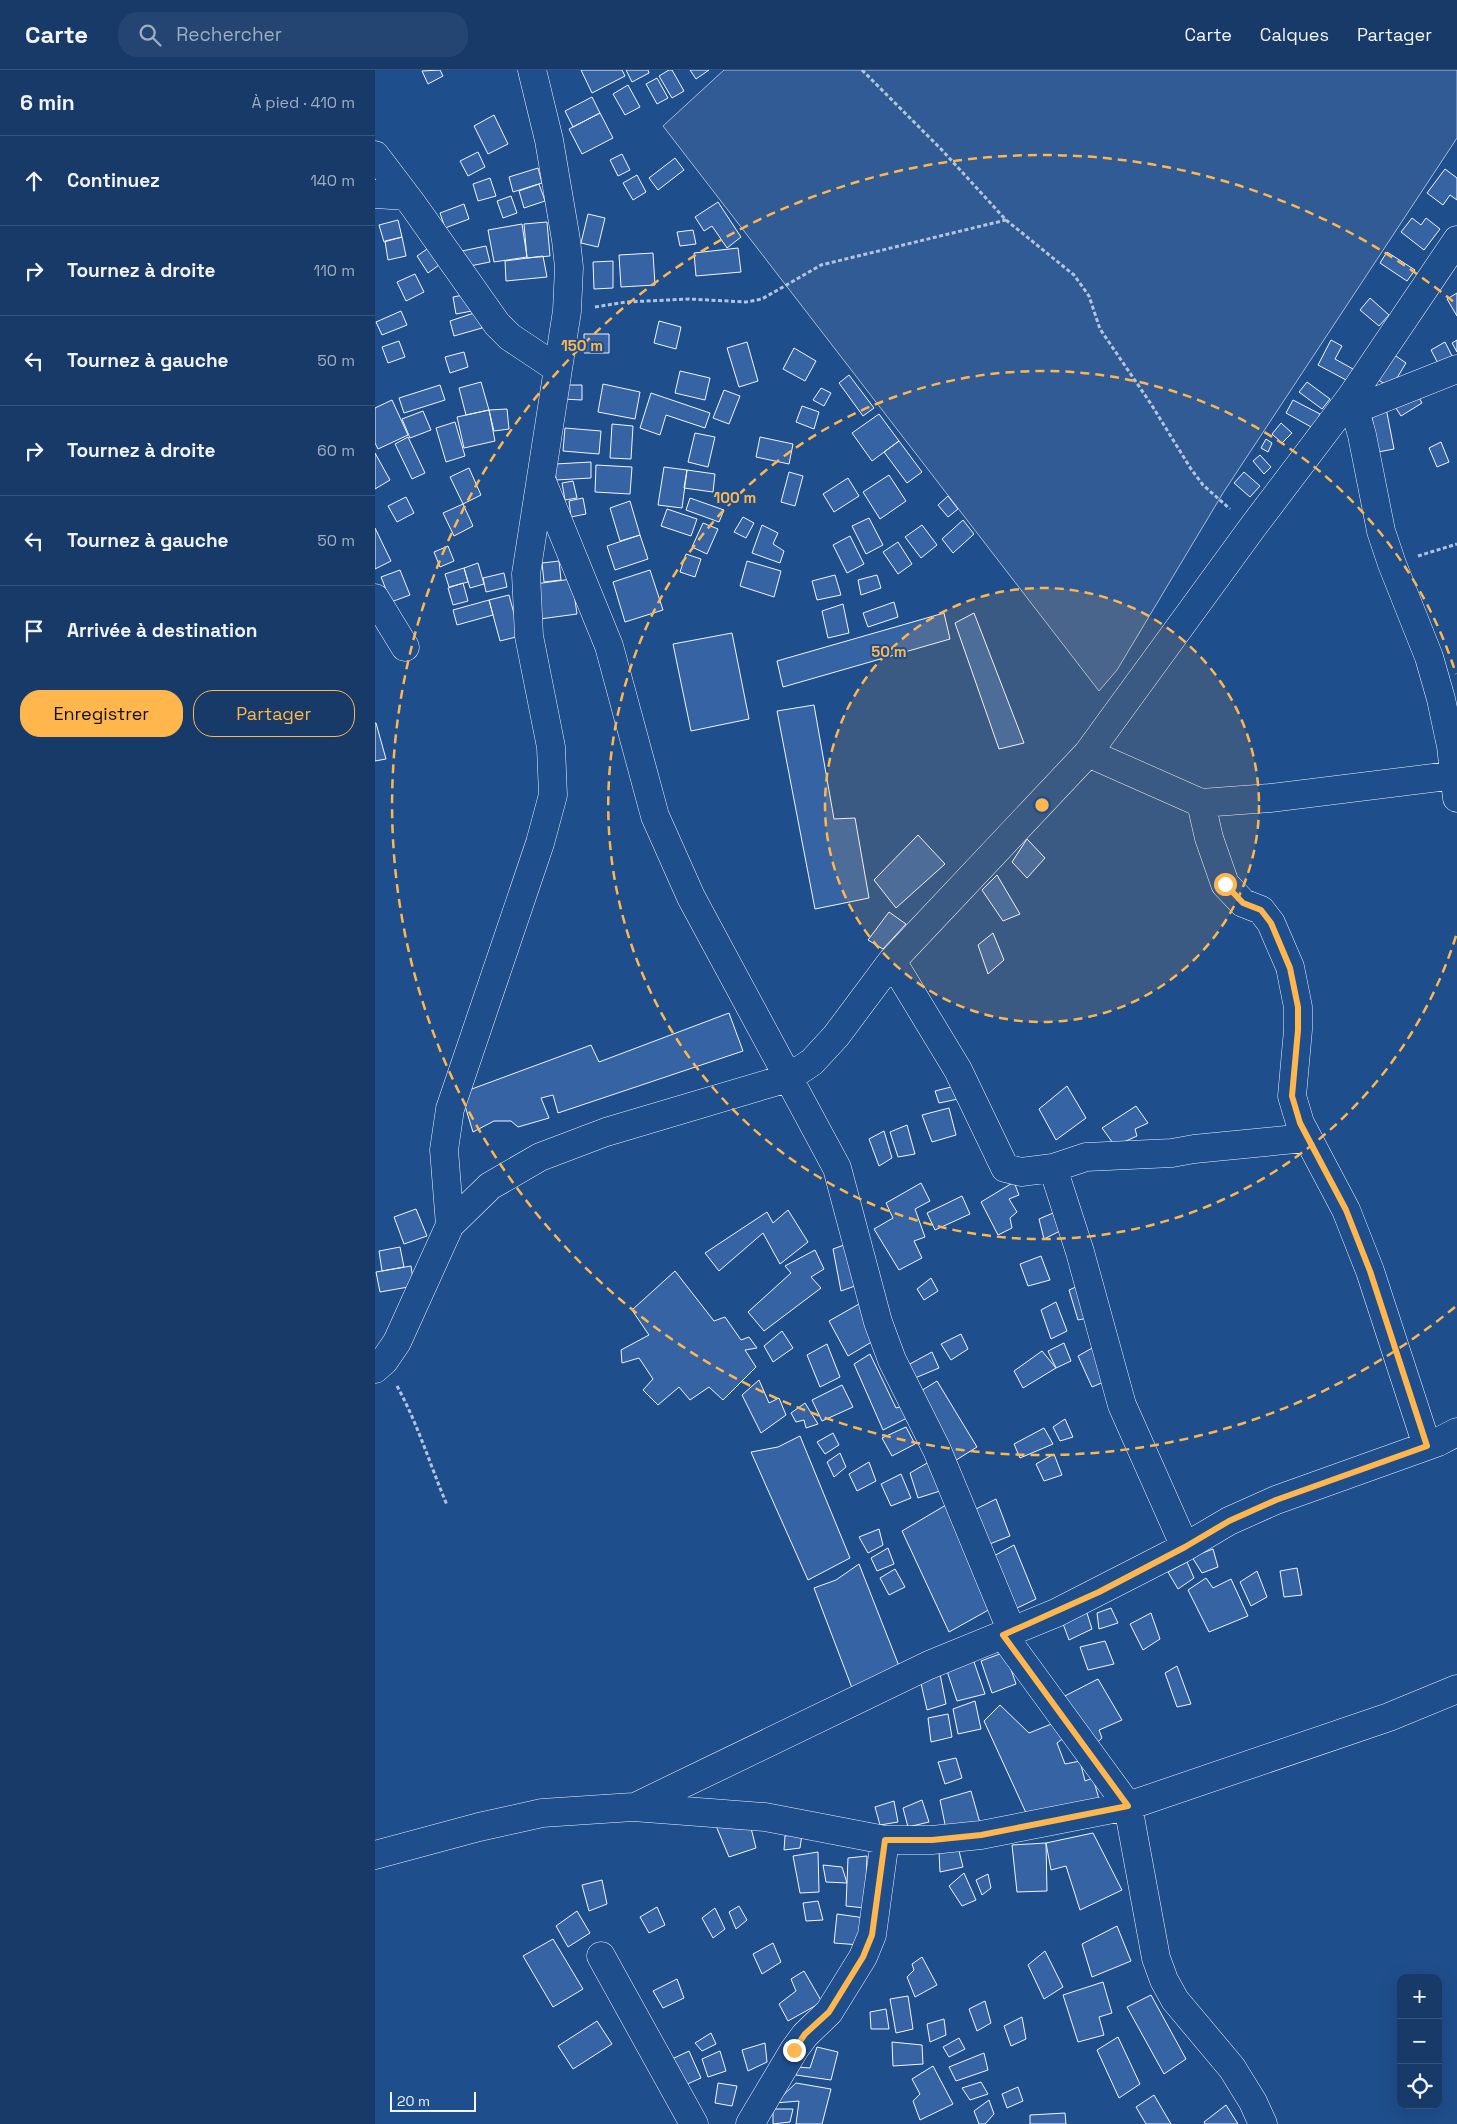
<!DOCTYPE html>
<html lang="fr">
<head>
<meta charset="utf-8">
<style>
	:root { --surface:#173a69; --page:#244571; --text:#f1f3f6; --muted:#9eadc0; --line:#36547d; --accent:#ffb74d }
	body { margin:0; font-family:"Space Grotesk",sans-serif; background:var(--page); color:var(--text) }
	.controls { position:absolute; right:15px; bottom:15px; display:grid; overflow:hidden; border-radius:10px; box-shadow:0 5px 20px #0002 }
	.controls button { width:45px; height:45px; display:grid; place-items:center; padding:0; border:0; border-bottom:1px solid var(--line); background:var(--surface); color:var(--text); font:25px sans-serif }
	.scale { position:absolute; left:15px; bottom:12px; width:86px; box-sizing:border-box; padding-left:5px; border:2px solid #f2f6ff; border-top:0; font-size:14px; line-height:18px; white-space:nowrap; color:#f2f6ff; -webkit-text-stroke:4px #1f4e8c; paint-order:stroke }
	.stop { position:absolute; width:15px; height:15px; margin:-11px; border:4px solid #ffb74d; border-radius:50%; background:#fff }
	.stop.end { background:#ffb74d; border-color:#fff; box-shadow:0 1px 5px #0008 }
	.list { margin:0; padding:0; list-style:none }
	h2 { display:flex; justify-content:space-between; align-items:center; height:65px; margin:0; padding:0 20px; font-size:21px }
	h2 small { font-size:16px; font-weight:400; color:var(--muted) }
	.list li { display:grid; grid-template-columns:32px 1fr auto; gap:15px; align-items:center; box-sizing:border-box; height:90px; padding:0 20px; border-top:1px solid var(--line) }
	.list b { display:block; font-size:19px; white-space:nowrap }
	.list em { font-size:16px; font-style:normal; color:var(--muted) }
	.actions { display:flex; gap:10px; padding:15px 20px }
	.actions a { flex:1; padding:11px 0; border:1px solid var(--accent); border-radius:20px; text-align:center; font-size:18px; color:var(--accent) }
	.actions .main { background:var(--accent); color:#111 }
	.icon { flex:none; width:28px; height:28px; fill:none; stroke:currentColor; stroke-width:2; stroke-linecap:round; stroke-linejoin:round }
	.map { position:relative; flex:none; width:1082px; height:2054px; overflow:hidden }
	header { display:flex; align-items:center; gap:30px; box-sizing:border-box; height:70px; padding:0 25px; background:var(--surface); border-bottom:1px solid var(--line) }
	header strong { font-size:24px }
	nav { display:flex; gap:28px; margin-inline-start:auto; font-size:18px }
	.search { width:350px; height:45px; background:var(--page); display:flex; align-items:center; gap:12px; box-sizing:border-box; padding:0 18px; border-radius:20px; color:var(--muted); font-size:19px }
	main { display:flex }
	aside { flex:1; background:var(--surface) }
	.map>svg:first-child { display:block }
</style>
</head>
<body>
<header>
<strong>Carte</strong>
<div class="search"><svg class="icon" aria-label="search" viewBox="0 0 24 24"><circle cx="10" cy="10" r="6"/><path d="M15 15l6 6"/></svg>Rechercher</div>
<nav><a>Carte</a><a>Calques</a><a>Partager</a></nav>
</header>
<main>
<aside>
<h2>6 min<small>À pied · 410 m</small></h2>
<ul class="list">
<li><svg class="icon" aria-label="ahead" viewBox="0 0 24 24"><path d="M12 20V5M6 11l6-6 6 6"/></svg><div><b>Continuez</b></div><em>140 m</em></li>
<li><svg class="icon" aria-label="right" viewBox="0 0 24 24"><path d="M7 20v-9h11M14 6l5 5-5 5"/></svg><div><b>Tournez à droite</b></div><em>110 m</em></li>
<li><svg class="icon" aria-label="left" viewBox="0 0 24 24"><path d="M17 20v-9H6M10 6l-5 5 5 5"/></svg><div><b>Tournez à gauche</b></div><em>50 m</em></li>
<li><svg class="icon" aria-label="right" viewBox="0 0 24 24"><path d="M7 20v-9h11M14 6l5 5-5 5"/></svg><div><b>Tournez à droite</b></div><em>60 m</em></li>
<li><svg class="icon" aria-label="left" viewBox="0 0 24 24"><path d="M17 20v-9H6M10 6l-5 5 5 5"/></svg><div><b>Tournez à gauche</b></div><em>50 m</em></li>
<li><svg class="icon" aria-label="arrive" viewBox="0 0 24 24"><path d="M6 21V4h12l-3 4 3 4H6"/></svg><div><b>Arrivée à destination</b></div></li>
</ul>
<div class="actions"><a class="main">Enregistrer</a><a>Partager</a></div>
</aside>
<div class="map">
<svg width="1082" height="2054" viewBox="0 0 1082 2054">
	<rect width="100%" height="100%" fill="#1f4e8c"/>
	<path fill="#305b95" stroke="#a8bbd7" d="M349,0H1082V68L848,423L742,600L724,621L288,56Z"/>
	<path fill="#3563a3" stroke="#f2f6ff" d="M65,0L68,6L53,14L47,1Z
		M206,0H247L250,6L217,23Z
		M251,0H273L274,3L257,12Z
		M294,0H297L309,21L297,28L284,6Z
		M315,0H334L321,9Z
		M282,8L293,28L282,34L271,14Z
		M253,15L265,37L250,45L238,24Z
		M217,27L225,43L198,57L190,41Z
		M225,43L238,68L207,84L194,59Z
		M119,45L133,74L113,84L99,56Z
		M103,82L110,97L93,106L85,91Z
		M247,84L255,100L243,106L235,90Z
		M300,88L309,100L283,120L274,108Z
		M163,98L167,113L138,122L134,107Z
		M1070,99L1082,108V130L1075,125L1068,135L1052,123Z
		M262,105L271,122L258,130L248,113Z
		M115,108L121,126L103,131L98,114Z
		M164,114L170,131L149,138L144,121Z
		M136,126L142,143L128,148L122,131Z
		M343,132L366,167L352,178L337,156L329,161L320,147Z
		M89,134L94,149L70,158L65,143Z
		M213,144L230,148L223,177L206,173Z
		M1037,148L1046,155L1051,148L1065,159L1049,180L1026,162Z
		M23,150L27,167L9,172L4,155Z
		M172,152L175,186L152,188L149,154Z
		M147,154L152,187L119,192L113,160Z
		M318,160L321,174L305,176L302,162Z
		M27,167L31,186L13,190L10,171Z
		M111,176L115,192L90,197L87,181Z
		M55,177L67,193L53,203L42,186Z
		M363,178L366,202L321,206L319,183Z
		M1012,182L1040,200L1032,211L1005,193Z
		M278,183L280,215L246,217L244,185Z
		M168,186L172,207L131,211L130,191Z
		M238,191V218L219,219L218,192Z
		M40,204L49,222L31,231L22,212Z
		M1082,223V246L1072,229Z
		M94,224L97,241L81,244L78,227Z
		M995,228L1014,245L1004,256L985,240Z
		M26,241L32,255L7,265L1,252Z
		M102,242L107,258L79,266L75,251Z
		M284,251L306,257L301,279L279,273Z
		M209,264H234V283H209Z
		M956,270L967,276L960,289L978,299L973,311L943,295Z
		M1082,270V282L1077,273Z
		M24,271L30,287L13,293L7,277Z
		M372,272L383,311L364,317L352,278Z
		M1070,272L1079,290L1065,297L1056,280Z
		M419,278L441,291L430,311L408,299Z
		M89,282L93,297L75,303L70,287Z
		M1018,284L1031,293L1016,318L1002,309Z
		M305,301L335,308L330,330L300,323Z
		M474,305L499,338L488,346L464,313Z
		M106,312L114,340L91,345L84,318Z
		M932,312L955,329L947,339L924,322Z
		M228,314L265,322L260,349L223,342Z
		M65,315L70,330L29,343L24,328Z
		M187,315H207V330L187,329Z
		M446,318L456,323L449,336L438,330Z
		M349,320L365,326L354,354L338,348Z
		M1041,322L1047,333L1026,346L1019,335Z
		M276,323L335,343L330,358L291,345L285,365L265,358Z
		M17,330L33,365L3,379L0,373V338Z
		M918,330L945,344L938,358L911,343Z
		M427,336L444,342L439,359L421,352Z
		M1011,338L1019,379L1003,382L996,341Z
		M132,339L134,359L119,361L114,340Z
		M114,340L120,371L89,378L82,347Z
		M48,341L56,360L35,368L27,349Z
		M504,344L524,371L497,391L477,363Z
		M80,352L90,386L71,392L61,358Z
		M906,353L917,363L907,373L897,364Z
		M237,354L258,356L256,389L235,388Z
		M190,358L226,361L224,384L188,381Z
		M320,363L340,367L333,397L313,392Z
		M33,367L50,403L37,409L20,374Z
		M385,367L418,374L414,394L381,387Z
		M891,369L897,373L893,382L886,378Z
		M524,371L547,402L532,413L509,382Z
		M1066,372L1074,392L1062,397L1054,378Z
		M0,383L15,410L0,419Z
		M885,385L896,397L889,404L878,391Z
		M216,392V408L181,410L180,394Z
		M221,395L257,397L255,424L220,422Z
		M289,397L312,400L307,438L283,435Z
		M94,398L106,425L88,434L75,407Z
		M312,400L340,404L338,422L309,418Z
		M414,402L428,406L420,436L406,432Z
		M869,402L885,416L875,427L859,413Z
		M514,405L531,431L505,449L488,422Z
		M473,408L484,426L459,442L448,424Z
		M198,411L202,428L190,430L187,413Z
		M573,426L583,439L573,447L563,435Z
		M31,427L39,443L22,452L13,436Z
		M208,428L211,444L196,447L194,431Z
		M315,428L349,440L344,452L311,440Z
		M255,431L265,465L245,471L235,438Z
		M88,434L98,456L79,466L68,443Z
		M292,439L322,449L316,466L286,456Z
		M368,447L379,453L371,468L359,462Z
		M494,448L508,475L491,484L477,456Z
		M588,450L599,464L578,483L567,469Z
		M328,453L343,459L332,484L317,477Z
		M387,455L403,463L398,474L409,481L405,493L377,483Z
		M547,455L562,475L546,488L530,467Z
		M0,458L16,491L0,499Z
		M265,465L273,489L240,500L232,476Z
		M475,466L489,494L472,503L458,475Z
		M523,472L537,494L523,504L508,482Z
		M73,476L79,491L65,497L59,482Z
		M311,484L326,489L320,507L305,502Z
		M184,491L186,510L169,512L167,493Z
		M372,491L406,501L399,527L365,516Z
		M103,493L109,514L95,518L89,498Z
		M89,498L93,512L74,517L70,504Z
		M25,500L35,525L16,532L6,507Z
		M275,500L288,540L250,552L238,512Z
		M129,503L132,517L111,522L108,508Z
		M460,505L466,525L442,530L437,511Z
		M502,505L506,518L486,525L483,510Z
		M197,509L202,544L165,549L160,514Z
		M88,513L93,531L78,535L73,518Z
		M134,525L145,566L125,571L114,530Z
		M114,530L118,545L82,555L78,540Z
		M519,532L523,547L493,557L488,543Z
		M468,534L474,563L453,568L447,541Z
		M569,543L575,569L408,617L402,591Z
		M599,543L649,673L624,679L580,553Z
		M357,563L374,649L316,661L298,574Z
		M439,635L459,749L480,748L494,828L440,839L402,641Z
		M0,653H1L11,689L0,691Z
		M543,765L570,794L521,838L499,810Z
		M652,769L670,788L652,808L637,792Z
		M622,805L645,844L628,851L607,820Z
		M514,842L531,854L508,879L493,870Z
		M618,863L629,890L613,904L603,875Z
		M354,943L368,981L183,1043L178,1025L166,1028L174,1048L143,1057L136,1051H119L98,1062L86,1023L216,975L224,992Z
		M692,1016L711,1048L681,1070L664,1039Z
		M576,1017L583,1029L564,1033L560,1021Z
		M761,1036L773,1053L760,1059L762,1066L740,1076L727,1058Z
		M574,1038L581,1065L557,1072L547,1045Z
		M532,1055L540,1084L523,1087L515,1062Z
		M509,1061L517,1088L504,1096L494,1069Z
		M639,1112L644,1125L634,1129L642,1142L635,1148L637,1158L623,1165L606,1132Z
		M546,1113L555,1131L540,1139L550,1167L539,1171L547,1188L524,1200L499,1159L518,1148L511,1133Z
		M587,1126L595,1144L560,1160L552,1143Z
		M41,1139L52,1166L29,1174L19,1147Z
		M413,1140L433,1172L405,1194L388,1163L344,1201L330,1183L392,1142L398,1153Z
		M678,1143L685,1161L669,1169L664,1149Z
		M472,1174L480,1216L466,1221L458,1179Z
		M25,1177L29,1197L7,1201L4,1181Z
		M440,1180L449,1199L436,1207L446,1218L389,1261L373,1242L416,1203L410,1196Z
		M666,1186L675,1210L653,1216L645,1194Z
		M36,1196L39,1216L5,1222L1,1202Z
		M300,1201L339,1251L350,1247L366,1270L374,1267L382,1278L370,1280L381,1297L348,1330L334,1317L315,1330L304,1317L283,1335L268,1320L278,1309L264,1288L247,1293L246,1280L274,1265L257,1240Z
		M556,1208L563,1221L549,1230L542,1219Z
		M703,1216L713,1248L703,1250L694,1220Z
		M681,1232L692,1261L676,1269L666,1240Z
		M484,1234L500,1270L473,1286L454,1251Z
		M407,1261L418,1278L398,1292L389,1276Z
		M586,1264L593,1279L576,1290L566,1274Z
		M689,1273L696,1291L681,1298L673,1281Z
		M452,1274L465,1307L445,1317L432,1285Z
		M719,1277L731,1311L717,1317L703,1286Z
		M667,1281L681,1298L648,1318L639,1301Z
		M557,1282L564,1298L540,1308L533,1295Z
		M495,1284L521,1338L528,1336L532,1348L508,1360L479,1294Z
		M384,1310L394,1333L404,1328L411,1345L386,1363L367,1325Z
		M562,1311L602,1377L578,1392L541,1324Z
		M467,1315L478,1337L447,1351L437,1330Z
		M430,1333L443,1354L431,1358L429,1350L421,1352L416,1343Z
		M690,1349L698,1367L685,1371L678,1357Z
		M531,1357L540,1374L517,1386L507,1368Z
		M669,1358L678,1374L645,1388L639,1374Z
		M458,1363L464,1375L450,1384L442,1372Z
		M425,1366L475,1488L433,1510L376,1382L403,1377Z
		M465,1383L471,1397L459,1407L452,1392Z
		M679,1384L687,1405L669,1411L661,1394Z
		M494,1392L501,1411L482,1421L474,1404Z
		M554,1392L565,1421L543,1428L535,1403Z
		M526,1404L536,1428L516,1436L506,1414Z
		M621,1429L635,1466L612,1475L599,1440Z
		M571,1435L617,1538L574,1562L527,1461Z
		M504,1459L508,1475L493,1483L484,1467Z
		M639,1475L661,1529L638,1540L617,1487Z
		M513,1478L519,1494L502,1501L496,1488Z
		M838,1479L843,1497L827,1503L817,1487Z
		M812,1492L819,1508L803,1519L793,1502Z
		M484,1494L524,1596L477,1618L439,1518L461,1510Z
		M922,1498L927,1525L909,1527L905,1501Z
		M520,1499L530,1517L514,1525L505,1508Z
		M882,1501L892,1527L876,1536L865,1512Z
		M831,1508L838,1518L856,1509L873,1546L834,1562L813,1520Z
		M736,1538L743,1553L724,1559L722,1543Z
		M711,1540L717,1559L694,1570L687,1551Z
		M776,1543L785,1569L768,1580L755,1554Z
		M730,1571L739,1594L713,1600L705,1577Z
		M630,1582L641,1614L617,1623L606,1591Z
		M598,1589L610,1624L582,1631L572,1601Z
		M802,1596L816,1634L802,1637L790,1603Z
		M565,1604L571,1634L552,1640L545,1609Z
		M723,1609L747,1650L724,1660L727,1668L718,1677L684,1629Z
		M600,1631L606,1659L583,1664L578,1639Z
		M625,1635L654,1663L679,1653L690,1667L682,1673L690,1694L705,1691L710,1711L718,1708L724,1729L652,1745L609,1651Z
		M573,1644L577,1667L556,1672L553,1648Z
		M581,1688L587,1708L570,1714L563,1692Z
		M596,1721L605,1753L571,1759L565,1730Z
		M547,1730L554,1752L533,1757L528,1738Z
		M519,1731L523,1752L505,1755L500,1737Z
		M339,1751L375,1754L381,1778L354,1787Z
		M718,1763L747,1820L705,1840L691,1796L676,1800L671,1773Z
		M427,1764L425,1778L409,1780L410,1766Z
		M671,1773L672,1821L642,1822L637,1775Z
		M584,1781L588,1797L565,1802L564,1782Z
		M443,1782L444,1822L425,1823L418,1786Z
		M492,1786L490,1838L471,1836L473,1788Z
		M448,1795L467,1797L472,1813L451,1812Z
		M589,1803L601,1830L587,1836L574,1816Z
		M613,1804L616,1818L607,1825L601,1810Z
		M227,1810L232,1834L214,1841L207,1815Z
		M443,1831L448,1850L431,1851L428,1833Z
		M364,1836L372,1850L361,1859L354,1842Z
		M282,1837L290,1855L274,1863L265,1847Z
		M340,1838L350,1859L338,1868L327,1848Z
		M202,1841L215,1863L193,1877L181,1856Z
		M462,1844L490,1848L485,1875L459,1873Z
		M742,1856L756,1891L717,1907L707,1874Z
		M178,1869L208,1919L178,1937L148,1886Z
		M398,1873L406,1892L387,1904L378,1884Z
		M670,1881L688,1917L669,1929L653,1895Z
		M547,1887L562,1915L540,1927L532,1907L539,1900L537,1894Z
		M429,1901L447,1932L413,1951L404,1934L421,1921L416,1909Z
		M302,1909L309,1928L288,1938L278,1921Z
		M728,1912L737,1943L724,1947L729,1965L703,1972L688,1925Z
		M776,1925L811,1989L789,2004L752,1937Z
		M533,1926L538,1959L521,1963L515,1929Z
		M610,1931L616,1953L602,1961L594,1939Z
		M511,1939L514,1959H496L495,1942Z
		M647,1947L651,1969L636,1976L629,1956Z
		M569,1949L571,1965L555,1972L552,1954Z
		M222,1951L237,1974L198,1999L183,1976Z
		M336,1963L341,1974L327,1981L320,1973Z
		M743,1967L765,2014L744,2028L722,1980Z
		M584,1968L590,1979L574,1987L568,1977Z
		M517,1972L547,1975L548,1994L518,1996Z
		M390,1973L392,1992L373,2001L367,1980Z
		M442,1977L463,1982L456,2010L421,2005L422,1997L435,1998Z
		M314,1981L326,2008L310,2015L295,1990Z
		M345,1981L351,2001L333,2007L327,1989Z
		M609,1983L613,2000L581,2011L574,1997Z
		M558,1996L578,2034L545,2050L538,2031L545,2024L537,2009Z
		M606,2012L613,2024L595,2030L587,2018Z
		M343,2013L362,2016L357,2036L340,2033Z
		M421,2013L456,2019L447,2054H421L424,2031L400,2033Z
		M643,2017L648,2031L632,2038L627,2024Z
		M779,2025L796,2054H771L761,2037Z
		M614,2030L619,2044L610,2054H604L599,2041Z
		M851,2035L863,2054H830L829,2052Z
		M398,2039H418L415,2052L398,2054Z
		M690,2043L691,2054H655V2045Z"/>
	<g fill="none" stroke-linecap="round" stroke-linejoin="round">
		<g stroke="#f2f6ff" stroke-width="29">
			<path id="minor" d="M0,85L38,135L122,254L135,267L183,299
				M0,124L31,126
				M976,327L987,365L1006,461L1017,494L1054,587L1066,629L1076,676L1082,728
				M981,339L1082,299
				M166,409L234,576L280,746L316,827L462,1098L503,1252L517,1290L562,1380L637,1562
				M0,528L30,577
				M713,683L826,733L895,728L1082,705
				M826,733L834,768L850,814L868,833L886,840L896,853L915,897L923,937V960L917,1026L925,1053L971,1140L995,1201L1052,1376
				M517,891L583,1000L630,1098L646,1102L678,1098L711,1087L797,1083L819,1079L931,1068
				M678,1098L705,1182L747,1335L810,1477
				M75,1155L69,1080L75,1039L165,773L178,725L176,677L154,566L151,504L192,241L194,197L191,170L174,70L157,0
				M0,1299L9,1291L22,1272L75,1155L115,1116L165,1087L231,1062L413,1008L437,992L461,966L517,891L713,683L877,458L976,327L1082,170
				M628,1565L753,1736L781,1888L789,1910L800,1930L857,1998L878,2032L888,2054
				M260,1737L554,1595L681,1543L810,1477L854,1451L901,1430L1063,1372L1082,1362
				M0,1785L104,1757L167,1743L258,1737L390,1747L510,1770H557L606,1765L753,1736L1014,1647L1082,1619
				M226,1886L319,2054
				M375,2054L419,1980L430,1965L454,1942L488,1887L497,1865L510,1770"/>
		</g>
		<path stroke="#b3c4dc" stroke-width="3" stroke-dasharray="4 2.5" stroke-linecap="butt" d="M487,0L566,79L631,150L699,205L714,226L725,259L776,334L816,399L828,415L855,439
			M220,237L251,232L314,229L371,232L387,229L446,195L631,150
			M1043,486L1082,474
			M22,1316C43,1354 55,1395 72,1435"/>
		<use href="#minor" stroke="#1f4e8c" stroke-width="28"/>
	</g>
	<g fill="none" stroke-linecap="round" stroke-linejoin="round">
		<path stroke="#ffb74d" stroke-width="6" d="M419,1980L430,1964L454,1942L488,1887L497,1865L510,1770H557L606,1765L753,1736L628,1565L724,1522L810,1477L854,1451L901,1430L1052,1376L995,1201L971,1140L925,1053L917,1026L923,960V937L915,898L896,853L886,840L868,833L850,814"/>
	</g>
	<circle cx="667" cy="735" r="217" fill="#ffb74d" fill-opacity=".12"/>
	<g fill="none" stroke="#ffb74d" stroke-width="2.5" stroke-dasharray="9 6">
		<circle cx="667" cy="735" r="217"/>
		<path d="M1081 866A434 434 0 1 1 1081 604"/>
		<path d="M1080 1237A650 650 0 1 1 1080 233"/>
	</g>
	<circle cx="667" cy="735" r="8" fill="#ffb74d" stroke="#1f4e8c" stroke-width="2.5"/>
	<g font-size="15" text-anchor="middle" font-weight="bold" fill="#ffb74d" stroke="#1f4e8c" stroke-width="4" stroke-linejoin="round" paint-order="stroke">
		<text x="207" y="281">150 m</text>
		<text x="360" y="433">100 m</text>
		<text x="514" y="587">50 m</text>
	</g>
</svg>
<div class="controls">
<button>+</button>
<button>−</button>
<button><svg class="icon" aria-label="locate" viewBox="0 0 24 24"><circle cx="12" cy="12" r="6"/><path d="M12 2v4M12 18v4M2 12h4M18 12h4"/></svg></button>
</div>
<div class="scale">20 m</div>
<div class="stop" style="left:850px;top:814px"></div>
<div class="stop end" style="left:419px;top:1980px"></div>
</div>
</main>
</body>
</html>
